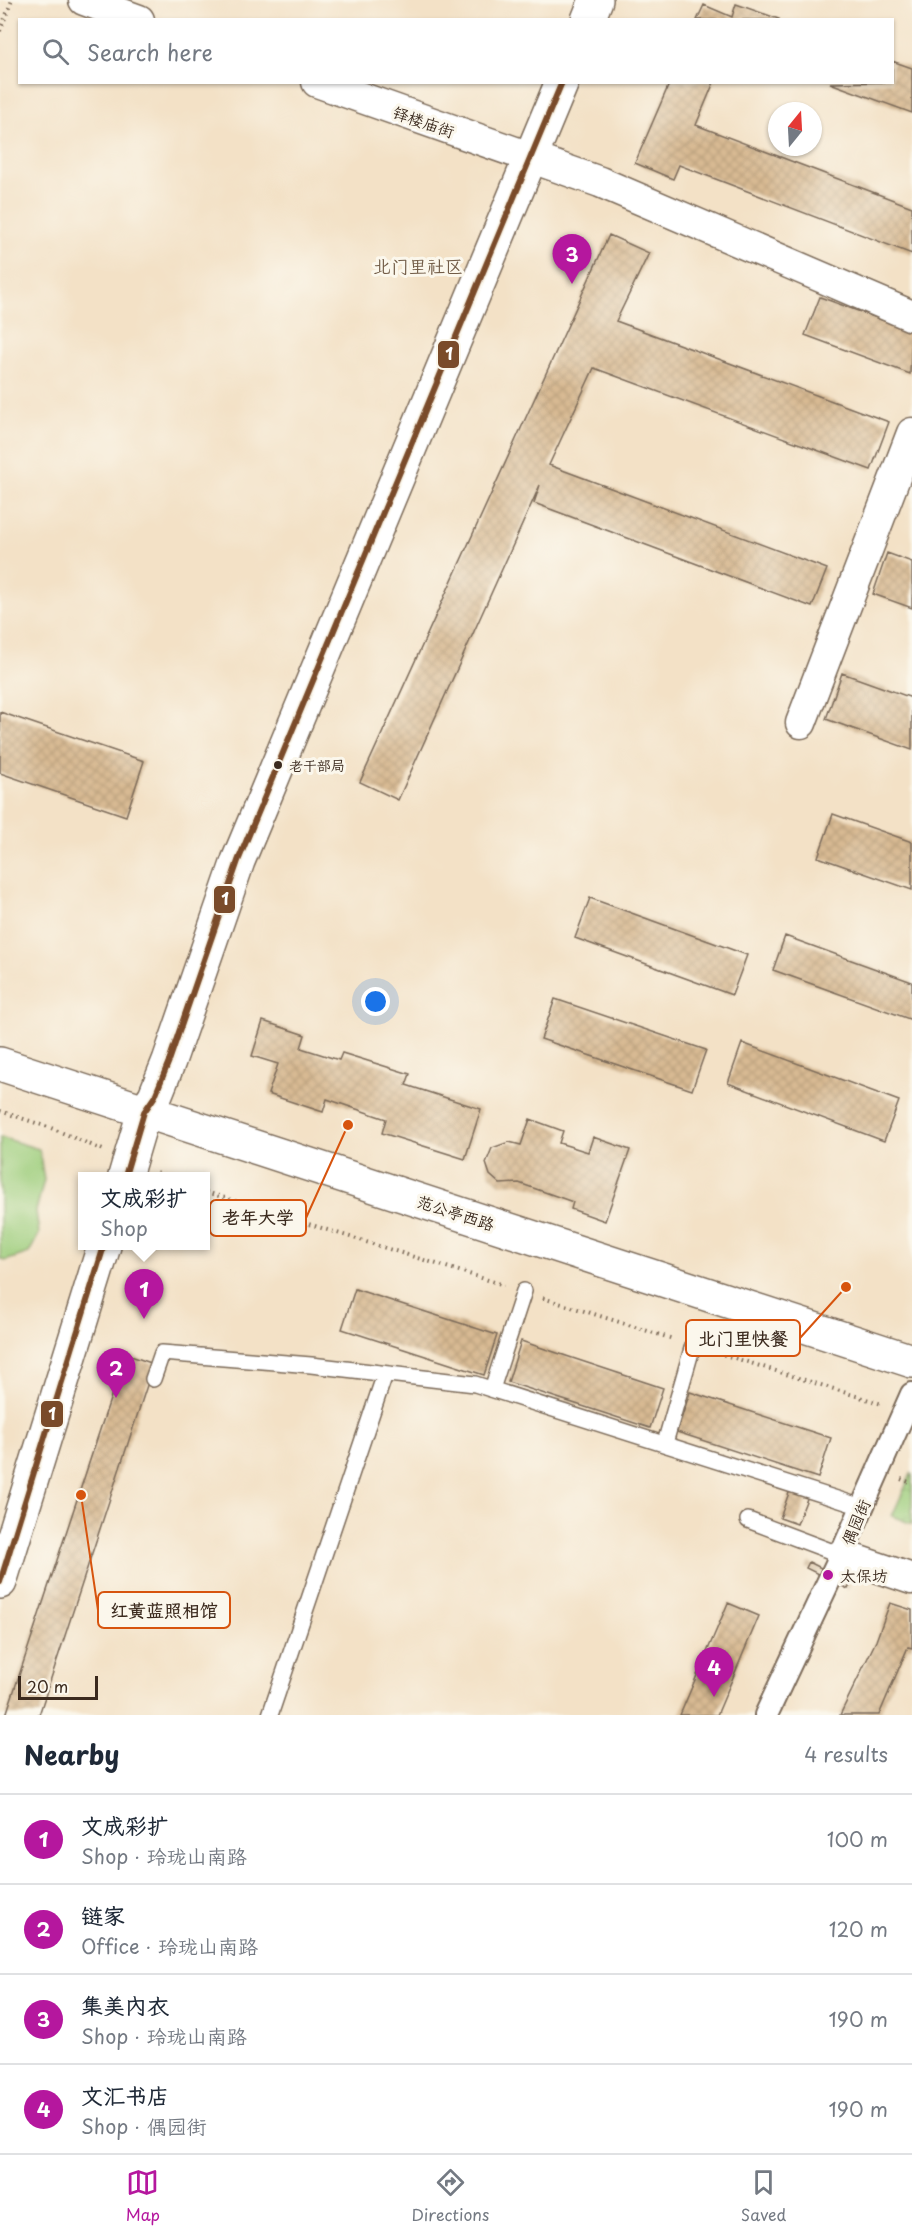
<!DOCTYPE html>
<html lang="en">
<head>
<meta charset="utf-8">
<style>
	:root { --surface:#fff; --page:#f2f2f3; --text:#1f2937; --muted:#747a83; --line:#e0e1e3; --accent:#b5179e }
	body { margin:0; font-family:"Playpen Sans","LXGW WenKai TC",sans-serif; background:var(--page); color:var(--text) }
	.compass { position:absolute; left:768px; top:102px; width:54px; height:54px; border-radius:50%; background:var(--surface); box-shadow:0 2px 4px #0004; rotate:18deg }
	.scale { position:absolute; left:18px; bottom:15px; width:80px; box-sizing:border-box; padding-left:6px; border:3px solid #3b2a1e; border-top:0; font-size:16px; line-height:21px; white-space:nowrap; color:#3b2a1e; -webkit-text-stroke:4px #fbf7ec; paint-order:stroke }
	.you { position:absolute; left:376px; top:1002px; width:21px; height:21px; margin:-15px; border:4px solid #fff; border-radius:50%; background:#1a73e8; box-shadow:0 0 0 9px #1a73e833 }
	.badge { display:grid; place-items:center; width:39px; height:39px; border-radius:50%; background:var(--accent); color:#fff; font-size:20px; font-weight:700 }
	.pin { position:absolute; translate:-50% -50px; filter:drop-shadow(0 2px 3px #0008) }
	.pin::after { content:''; position:absolute; top:32px; width:21px; height:18px; background:inherit; clip-path:polygon(0 0,100% 0,50% 100%) }
	.popup { position:absolute; left:78px; top:1172px; width:132px; height:78px; box-sizing:border-box; display:grid; place-content:center; border-radius:0px; background:var(--surface); filter:drop-shadow(0 2px 4px #0005); font-size:20px; white-space:nowrap; color:var(--muted) }
	.popup b { font-size:22px; color:var(--text) }
	.popup::after { content:''; position:absolute; left:50%; top:100%; margin-left:-12px; border:12px solid transparent; border-top-color:var(--surface) }
	.list { margin:0; padding:0; list-style:none }
	h2 { display:flex; justify-content:space-between; align-items:center; height:78px; margin:0; padding:0 24px; font-size:26px }
	h2 small { font-size:20px; font-weight:400; color:var(--muted) }
	.list li { display:grid; grid-template-columns:39px 1fr auto; gap:18px; align-items:center; box-sizing:border-box; height:90px; padding:0 24px; border-top:2px solid var(--line) }
	.list b { display:block; font-size:22px; white-space:nowrap }
	.list p { margin:0; font-size:20px; white-space:nowrap; color:var(--muted) }
	.list em { font-size:20px; font-style:normal; color:var(--muted) }
	.icon { flex:none; width:33px; height:33px; fill:none; stroke:currentColor; stroke-width:2; stroke-linecap:round; stroke-linejoin:round }
	.map { position:relative; flex:none; width:912px; height:1715px; overflow:hidden }
	.search { position:absolute; background:var(--surface); box-shadow:0 2px 4px #0004; left:18px; right:18px; top:18px; height:66px; display:flex; align-items:center; gap:15px; box-sizing:border-box; padding:0 21px; border-radius:0px; color:var(--muted); font-size:22px }
	.sheet { height:438px; background:var(--surface) }
	nav { display:flex; justify-content:space-around; align-items:center; box-sizing:border-box; height:84px; border-top:2px solid var(--line); background:var(--surface); font-size:16px; color:var(--muted) }
	nav a { display:grid; justify-items:center; gap:3px }
	nav .on { color:var(--accent) }
	.map>svg:first-child { display:block }
</style>
</head>
<body>
<div class="map">
<svg width="912" height="1715" viewBox="0 0 912 1715">
	<defs>
		<pattern id="park-crowns" width="20" height="18" patternUnits="userSpaceOnUse" patternTransform="scale(1.5)"><rect width="20" height="18" fill="#9dcd7b"/><path d="M2 6a3 3 0 1 1 6 0M12 15a3 3 0 1 1 6 0" fill="none" stroke="#88b06a"/></pattern>
		<pattern id="building-cross-hatch" width="8" height="8" patternUnits="userSpaceOnUse" patternTransform="scale(1.5)"><rect width="8" height="8" fill="#d8ba93"/><path d="M0 0l8 8M0 8l8-8" fill="none" stroke="#baa07e"/></pattern>
	</defs>
	<rect width="100%" height="100%" fill="#fbf7ec"/>
	<filter id="ink" filterUnits="userSpaceOnUse"><feTurbulence type="fractalNoise" baseFrequency=".0167" numOctaves="2"/><feDisplacementMap in="SourceGraphic" scale="12" xChannelSelector="R" yChannelSelector="G"/><feConvolveMatrix kernelMatrix="1 2 1 2 8 2 1 2 1" color-interpolation-filters="sRGB"/></filter>
	<filter id="wash" filterUnits="userSpaceOnUse"><feTurbulence type="fractalNoise" baseFrequency=".008" numOctaves="4" result="noise"/><feDisplacementMap in="SourceGraphic" scale="24" xChannelSelector="R" yChannelSelector="G"/><feGaussianBlur stdDeviation="1.35" result="paint"/><feColorMatrix in="noise" values="0 0 0 0 0 0 0 0 0 0 0 0 0 0 0 0 0 1.4 0 .05"/><feComposite in="paint" operator="in"/></filter>
	<g filter="url(#wash)">
		<rect width="100%" height="100%" fill="#f3e1c6"/>
		<path fill="#9dcd7b" stroke="#6c7c4c" stroke-width="1.5" d="M0,1137L39,1149L44,1180L36,1211L39,1234L29,1253L5,1261L0,1259Z"/>
		<path fill="url(#park-crowns)" stroke="#6c7c4c" stroke-width="1.5" d="M912,1472V1524L892,1516Z"/>
		<g id="blocks">
			<path fill="url(#building-cross-hatch)" d="M736,4L779,19L778,20H697L704,5L732,17Z
				M892,61L912,68V113L830,83L892,82Z
				M670,82H714L696,125L912,207V254L679,165L673,179L635,163Z
				M609,235L649,253L616,321L889,422L871,470L594,368L549,465L827,569L812,607L534,503L540,485L398,800L360,782Z
				M820,297L912,331L910,374L805,335Z
				M887,553L912,562V608L873,594Z
				M842,673L912,698V750L826,719Z
				M0,712L144,761L126,816L0,773Z
				M833,814L912,842V890L818,857Z
				M590,898L747,955L732,995L575,938Z
				M785,936L912,982V1020L773,970Z
				M555,999L706,1050L692,1090L541,1039Z
				M263,1021L305,1035L301,1048L339,1060L342,1053L410,1074L406,1085L481,1109L465,1159L382,1133L386,1119L327,1099L323,1112L268,1094L278,1064L252,1056Z
				M742,1043L899,1101L884,1141L728,1083Z
				M530,1119L563,1131L559,1143L588,1152L593,1137L630,1150L605,1221L571,1209L573,1202L519,1183L500,1184L490,1175L486,1163L492,1148L509,1142L521,1145Z
				M355,1289L497,1335L484,1375L342,1329Z
				M521,1341L663,1388L650,1428L508,1382Z
				M125,1354L154,1364L39,1715H6Z
				M690,1392L831,1438L818,1478L677,1432Z
				M790,1490L808,1496L797,1524L780,1518Z
				M809,1562L851,1583L848,1589L806,1568Z
				M728,1603L759,1616L717,1715H680Z
				M890,1603L912,1610V1648L908,1647L879,1715H840L876,1641Z"/>
		</g>
	</g>
	<g filter="url(#ink)">
		<use href="#blocks" fill-opacity="0" stroke="#7b6a59" stroke-width="1.5"/>
		<g fill="none" stroke-linecap="round" stroke-linejoin="round">
			<g stroke="#7b6a59" stroke-width="18">
				<path id="service" d="M153,1379L162,1353L311,1365L475,1384L862,1507
					M492,1389L524,1291
					M665,1443L693,1345
					M748,1520L841,1555
					M270,1715L385,1374"/>
			</g>
			<g stroke="#7b6a59" stroke-width="26">
				<path id="pedestrian" d="M766,1715L841,1555L912,1394"/>
			</g>
			<g stroke="#7b6a59" stroke-width="33">
				<path id="minor" d="M84,0L139,20
					M317,82L600,182L912,316
					M801,723L912,433
					M841,1555L912,1579"/>
			</g>
			<g stroke="#7b6a59" stroke-width="36">
				<path id="tertiary" d="M588,20L596,0
					M125,1176L144,1112L155,1096L169,1061L238,861L562,82
					M0,1582L104,1246"/>
			</g>
			<g stroke="#7b6a59" stroke-width="36">
				<path id="primary" d="M0,1064L912,1361"/>
			</g>
			<path stroke="#7b6a59" stroke-width="4" stroke-dasharray="1.5 4.5" stroke-linecap="butt" d="M0,31L12,0
				M0,1111L51,1128L103,1150
				M157,1173L165,1176
				M206,1192L504,1285
				M543,1298L673,1339
				M712,1351L882,1404
				M901,1479L912,1483"/>
			<use href="#service" stroke="#fff" stroke-width="15"/>
			<use href="#pedestrian" stroke="#fff" stroke-width="22"/>
			<use href="#minor" stroke="#fff" stroke-width="30"/>
			<use href="#tertiary" stroke="#fff" stroke-width="33"/>
			<use href="#primary" stroke="#fff" stroke-width="33"/>
			<g stroke="#fbf7ec" stroke-width="10">
				<path id="bus-1" d="M125,1176L144,1112L155,1096L169,1061L238,861L562,82
					M0,1582L104,1246"/>
			</g>
			<use href="#bus-1" stroke="#7a4b2a" stroke-width="6"/>
		</g>
	</g>
	<circle fill="#3b2a1e" stroke="#fbf7ec" stroke-width="2" cx="278" cy="765" r="5"/>
	<circle fill="#b5179e" stroke="#fbf7ec" stroke-width="2" cx="828" cy="1575" r="6"/>
	<g text-anchor="middle" dominant-baseline="central" stroke-width="6" stroke-linejoin="round" paint-order="stroke">
		<g font-size="14" fill="#3b2a1e" stroke="#fbf7ec" text-anchor="start">
			<text x="289" y="765">老干部局</text>
		</g>
		<g font-size="16" fill="#3b2a1e" stroke="#fbf7ec">
			<text transform="translate(424 121) rotate(19)">铎楼庙街</text>
			<text transform="translate(456 1212) rotate(18)">范公亭西路</text>
			<text transform="translate(855 1522) rotate(-67)">偶园街</text>
		</g>
		<g font-size="16" fill="#3b2a1e" stroke="#fbf7ec" text-anchor="start">
			<text x="840" y="1575">太保坊</text>
		</g>
		<g font-size="18" fill="#725c47" stroke="#fbf7ec">
			<text x="418" y="265">北门里社区</text>
		</g>
	</g>
	<path fill="none" stroke="#d7540e" stroke-width="2" d="M348 1125L306 1218M846 1287L800 1338M81 1495L98 1610"/>
	<g fill="#d7540e" stroke="#fbf7ec" stroke-width="2">
		<circle cx="348" cy="1125" r="6"/>
		<circle cx="846" cy="1287" r="6"/>
		<circle cx="81" cy="1495" r="6"/>
	</g>
	<g fill="#fbf7ec" stroke="#d7540e" stroke-width="2">
		<rect x="210" y="1200" width="96" height="36" rx="6"/>
		<rect x="686" y="1320" width="114" height="36" rx="6"/>
		<rect x="98" y="1592" width="132" height="36" rx="6"/>
	</g>
	<g font-size="18" text-anchor="middle" font-weight="bold" fill="#3b2a1e">
		<text x="258" y="1224">老年大学</text>
		<text x="743" y="1345">北门里快餐</text>
		<text x="164" y="1617">红黄蓝照相馆</text>
	</g>
	<g stroke="#fbf7ec" stroke-width="2">
		<rect x="437" y="340" width="23" height="29" rx="6" fill="#7a4b2a"/>
		<rect x="213" y="885" width="23" height="29" rx="6" fill="#7a4b2a"/>
		<rect x="40" y="1400" width="24" height="28" rx="6" fill="#7a4b2a"/>
	</g>
	<g font-size="16" text-anchor="middle" font-weight="bold" fill="#fff">
		<text x="449" y="360">1</text>
		<text x="225" y="905">1</text>
		<text x="52" y="1420">1</text>
	</g>
</svg>
<svg class="compass" viewBox="-18 -18 36 36"><path d="M0-13l5 13h-10z" fill="#e53935"/><path d="M0 13l5-13h-10z" fill="#747a83"/></svg>
<div class="scale">20 m</div>
<div class="you"></div>
<div class="pin badge" style="left:144px;top:1319px">1</div>
<div class="popup"><b>文成彩扩</b>Shop</div>
<div class="pin badge" style="left:116px;top:1398px">2</div>
<div class="pin badge" style="left:572px;top:284px">3</div>
<div class="pin badge" style="left:714px;top:1697px">4</div>
<div class="search"><svg class="icon" aria-label="search" viewBox="0 0 24 24"><circle cx="10" cy="10" r="6"/><path d="M15 15l6 6"/></svg>Search here</div>
</div>
<section class="sheet">
<h2>Nearby<small>4 results</small></h2>
<ul class="list">
<li><span class="badge">1</span><div><b>文成彩扩</b><p>Shop · 玲珑山南路</p></div><em>100 m</em></li>
<li><span class="badge">2</span><div><b>链家</b><p>Office · 玲珑山南路</p></div><em>120 m</em></li>
<li><span class="badge">3</span><div><b>集美内衣</b><p>Shop · 玲珑山南路</p></div><em>190 m</em></li>
<li><span class="badge">4</span><div><b>文汇书店</b><p>Shop · 偶园街</p></div><em>190 m</em></li>
</ul>
</section>
<nav>
<a class="on"><svg class="icon" aria-label="map" viewBox="0 0 24 24"><path d="M3 6l6-2 6 2 6-2v14l-6 2-6-2-6 2zM9 4v14M15 6v14"/></svg>Map</a>
<a><svg class="icon" aria-label="directions" viewBox="0 0 24 24"><path d="M12 3l9 9-9 9-9-9zM9 14v-3h6M13 9l2 2-2 2"/></svg>Directions</a>
<a><svg class="icon" aria-label="saved" viewBox="0 0 24 24"><path d="M7 4h10v16l-5-4-5 4z"/></svg>Saved</a>
</nav>
</body>
</html>
